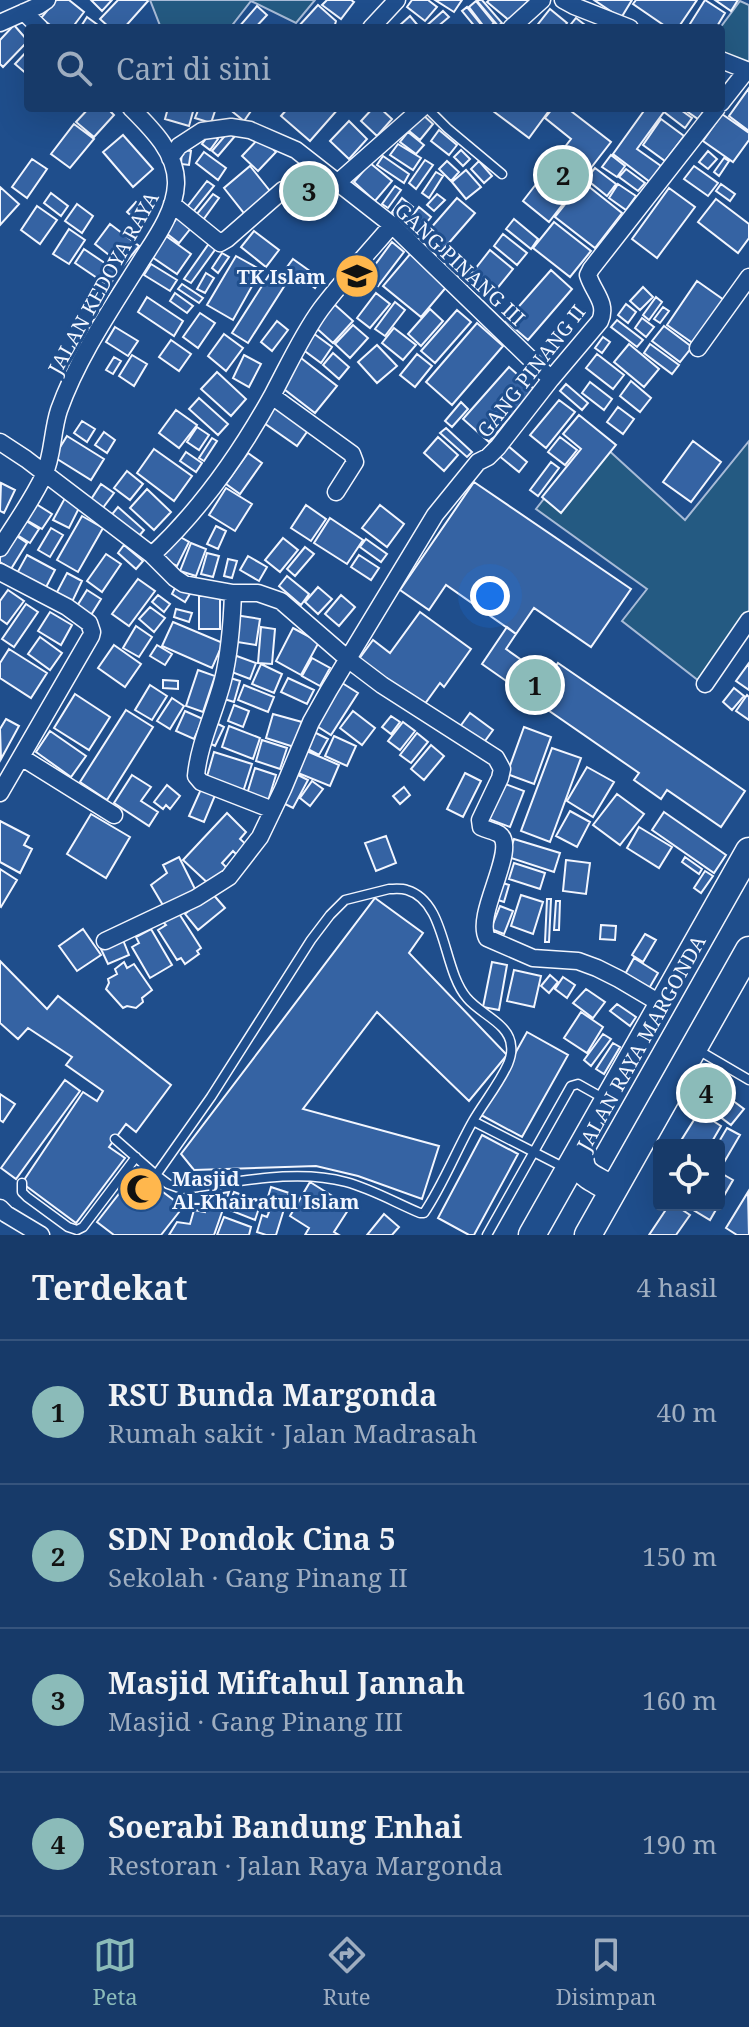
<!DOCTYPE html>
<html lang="id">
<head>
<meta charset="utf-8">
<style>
	:root { --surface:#173a69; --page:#244571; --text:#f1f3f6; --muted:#9eadc0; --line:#36547d; --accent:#8bbbb9 }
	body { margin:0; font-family:"Noto Serif",serif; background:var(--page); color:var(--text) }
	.controls { position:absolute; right:24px; bottom:24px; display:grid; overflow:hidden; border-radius:8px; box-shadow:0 8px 32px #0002 }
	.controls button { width:72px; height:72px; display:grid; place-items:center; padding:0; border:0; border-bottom:2px solid var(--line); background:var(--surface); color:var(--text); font:40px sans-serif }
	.you { position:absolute; left:490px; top:596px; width:28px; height:28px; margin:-20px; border:6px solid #fff; border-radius:50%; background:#1a73e8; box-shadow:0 0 0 12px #1a73e833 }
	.badge { display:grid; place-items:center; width:52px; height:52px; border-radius:50%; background:var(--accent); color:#111; font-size:26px; font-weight:700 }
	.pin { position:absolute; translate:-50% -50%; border:4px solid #fff; box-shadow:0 2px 8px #0006 }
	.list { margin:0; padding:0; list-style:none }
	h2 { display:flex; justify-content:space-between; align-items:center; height:104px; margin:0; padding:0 32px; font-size:34px }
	h2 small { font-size:26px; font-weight:400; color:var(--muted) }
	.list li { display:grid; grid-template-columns:52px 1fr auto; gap:24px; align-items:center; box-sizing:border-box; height:144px; padding:0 32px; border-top:2px solid var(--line) }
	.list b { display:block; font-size:30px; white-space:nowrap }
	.list p { margin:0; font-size:26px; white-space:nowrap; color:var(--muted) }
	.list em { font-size:26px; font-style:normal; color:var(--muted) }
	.icon { flex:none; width:44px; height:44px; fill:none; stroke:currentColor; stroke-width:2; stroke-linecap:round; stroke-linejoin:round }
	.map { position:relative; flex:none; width:749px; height:1235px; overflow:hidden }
	.search { position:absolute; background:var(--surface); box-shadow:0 8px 32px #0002; left:24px; right:24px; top:24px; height:88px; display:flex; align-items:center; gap:20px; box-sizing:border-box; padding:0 28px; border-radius:8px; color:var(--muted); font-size:30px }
	.sheet { height:680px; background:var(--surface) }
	nav { display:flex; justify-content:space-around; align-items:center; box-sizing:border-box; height:112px; border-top:2px solid var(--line); background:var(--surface); font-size:22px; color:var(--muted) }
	nav a { display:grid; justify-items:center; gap:4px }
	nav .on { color:var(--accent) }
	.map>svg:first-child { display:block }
</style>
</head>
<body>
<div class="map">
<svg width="749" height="1235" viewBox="0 0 749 1235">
	<rect width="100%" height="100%" fill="#1f4e8c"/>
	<path fill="#245a82" stroke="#a8bbd7" stroke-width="2" d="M150,0H315L296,23L251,1L230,28H161Z
		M740,1L749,5V64L721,52L720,28Z
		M593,436L685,520L749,441V622L708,688L622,621L647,589L536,509Z"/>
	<path fill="#3563a3" stroke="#f2f6ff" stroke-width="2" d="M56,0H69L84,12L72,28H54L41,18Z
		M91,0H112L102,11Z
		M118,0H147L148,1L124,28H110L100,19Z
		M327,0H351L354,2L341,19L322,5Z
		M412,0H428L437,7L425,21L407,7Z
		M435,0H462L454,12Z
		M479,0H482L502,23L498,26L477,1Z
		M489,0H527L529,1L511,22L487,2Z
		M594,0H632L621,18Z
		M636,0H697L678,28H668L633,4Z
		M705,0L725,13L716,28H690L688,27Z
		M715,0H738L731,11Z
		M476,1L494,23L488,28H485L469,7Z
		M318,5L336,21L334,28H297Z
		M257,6L267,15L255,28H238Z
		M467,7L484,28H476L462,11Z
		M550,9L567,23L563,28H535Z
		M443,11L449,17L436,28H424Z
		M410,16L420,28H403L400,25Z
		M87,17L102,28H80Z
		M576,18L589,28H568Z
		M14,25L28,41L3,67L0,64V40Z
		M28,50V75L15,64Z
		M749,88V131L729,116Z
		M89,108H107L114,115L94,137L76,122Z
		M168,108H194L189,126L165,119Z
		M199,108H216L211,123L195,118Z
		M228,108H253L244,121Z
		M288,108H339L310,141L281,116Z
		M373,108H380L392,119L377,136L361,121Z
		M489,108H551L529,138Z
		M553,108H567L611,142L549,222L523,201L571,139L545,118Z
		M646,108H678L692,118L685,128L664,112L637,149L661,166L650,182L613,154Z
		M682,108H706L698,119Z
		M422,114L433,124L420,140L408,130Z
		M722,114L749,133V140L733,162L703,141Z
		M661,119L684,136L665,161L643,145Z
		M349,121L367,139L349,159L330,141Z
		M74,124L94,139L70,168L51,154Z
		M439,130L457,145L449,155L431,141Z
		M229,131L235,136L218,156L212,151Z
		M408,132L424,145L416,154L400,142Z
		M210,133L218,139L210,150L202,144Z
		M123,135L153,169L133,187L103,152Z
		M260,137L276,152L258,171L242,156Z
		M398,144L421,158L413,170L390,155Z
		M182,150L191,151L189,165L181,164Z
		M461,150L470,159L463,166L454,157Z
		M708,151L717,159L708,169L699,162Z
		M204,152L226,168L218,180L196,163Z
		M611,155L625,166L617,177L602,167Z
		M383,156L409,174L404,183L377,165Z
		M724,158L729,161L719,176L714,172Z
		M32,159L47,169L27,198L12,187Z
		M425,160L433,165L416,189L409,183Z
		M447,161L459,172L451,181L439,169Z
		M479,161L492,176L484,183L471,169Z
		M370,163L392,181L375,201L354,182Z
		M250,166L274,196L247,217L224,188Z
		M694,166L718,183L708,196L684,179Z
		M595,168L616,184L607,196L586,179Z
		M626,169L645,183L638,191L619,177Z
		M466,170L481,187L466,199L452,182Z
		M436,172L443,176L429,198L422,193Z
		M207,181L214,186L193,212L187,207Z
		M583,182L622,213L595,248L555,217Z
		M618,184L636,196L626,210L609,198Z
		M721,184L735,194L730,201L716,191Z
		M395,186L401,190L388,208L382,204Z
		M0,187L19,204L0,225Z
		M669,188L695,207L657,258L632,239Z
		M51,193L68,206L61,216L44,203Z
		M213,194L219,198L203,220L196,215Z
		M437,194L445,200L434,211L427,205Z
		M402,198L413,207L403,221L392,212Z
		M457,198L475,213L441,252L423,237Z
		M716,199L749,224V238L738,253L698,222Z
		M136,202L150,215L141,225L127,212Z
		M77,204L93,216L82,233L65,221Z
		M37,206L57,220L40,244L21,230Z
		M419,207L431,217L417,235L405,226Z
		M177,218L191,228L179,243L166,233Z
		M514,219L538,239L531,249L506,229Z
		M554,222L591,251L570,277L533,248Z
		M110,224L139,246L123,266L95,244Z
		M69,229L85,240L69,264L53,254Z
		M254,231L279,250L266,267L241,247Z
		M503,234L527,253L517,265L494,246Z
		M166,236L191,254L177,274L152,257Z
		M210,242L217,247L191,283L184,279Z
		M392,242L404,252L378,286L366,277Z
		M84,249L118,272L109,286L75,263Z
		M490,250L513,269L491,296L468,278Z
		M222,253L229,257L218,273L212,268Z
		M411,253L448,285L421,317L383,286Z
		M236,256L261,270L233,320L207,305Z
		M293,259L321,279L315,288L287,267Z
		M151,264L177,280L170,291L144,275Z
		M551,270L572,289L528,340L506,321Z
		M206,273L214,278L205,293L197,289Z
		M269,275L285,285L248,343L232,333Z
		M697,281L724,300L694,344L667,325Z
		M182,284L203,298L199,303L178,289Z
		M643,287L653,297L640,310L630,301Z
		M175,293L193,306L187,313L170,301Z
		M376,293L390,304L370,328L357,318Z
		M147,297L183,321L174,336L138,312Z
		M656,297L662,302L649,320L643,315Z
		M395,302L405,310L385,336L375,329Z
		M334,304L353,321L333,343L314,326Z
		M626,304L636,312L628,323L618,315Z
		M663,307L669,311L660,323L654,319Z
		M430,309L443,321L421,346L408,334Z
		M457,310L471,322L435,363L421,351Z
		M200,313L215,323L198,348L183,337Z
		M642,318L654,327L646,337L635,328Z
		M617,320L643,340L637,347L611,327Z
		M277,321L288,330L272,351L261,342Z
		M477,323L503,346L452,405L426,382Z
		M353,325L368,338L350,358L335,344Z
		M664,326L692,347L680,362L652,341Z
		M115,327L138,341L128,356L106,342Z
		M394,328L416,345L403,360L382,343Z
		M313,333L332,347L321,363L302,349Z
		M224,334L243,348L226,371L208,356Z
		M603,337L610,342L602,353L595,348Z
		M171,340L191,354L179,371L159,357Z
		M629,344L659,369L644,387L614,362Z
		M650,344L679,365L672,374L644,353Z
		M377,345L397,366L377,383L358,362Z
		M333,353L349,367L339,379L323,365Z
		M417,354L432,366L415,387L400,375Z
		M597,354L624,375L613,389L586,368Z
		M132,355L147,364L134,386L119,376Z
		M244,355L261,364L249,387L233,378Z
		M114,357L121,361L113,374L106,370Z
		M301,358L337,386L315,413L280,386Z
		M509,367L534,389L489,442L463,419Z
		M217,372L246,399L231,416L201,389Z
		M631,381L651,398L640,412L620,396Z
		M590,382L612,399L604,410L582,393Z
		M566,384L588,403L582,410L560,391Z
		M199,398L228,424L218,435L189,409Z
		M559,400L575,412L546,448L530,435Z
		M461,402L468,409L452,427L445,421Z
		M275,406L309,429L297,446L264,423Z
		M618,407L634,419L623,434L607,422Z
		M176,410L197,425L179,448L159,433Z
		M579,415L616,445L561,513L542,497L581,449L563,434Z
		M82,421L95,429L87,442L74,433Z
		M197,427L209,435L199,450L187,442Z
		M446,428L472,452L467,457L440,433Z
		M104,432L115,440L107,453L95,445Z
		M67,436L104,459L91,480L54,457Z
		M438,437L458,455L444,471L424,453Z
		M560,437L577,450L565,465L548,452Z
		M212,438L217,441L204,461L199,458Z
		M693,441L721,462L691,502L663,482Z
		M507,445L527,462L519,472L498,455Z
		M154,449L192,476L174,501L137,473Z
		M186,452L202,463L196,472L180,461Z
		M248,453L262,463L240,494L226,484Z
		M551,462L559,468L538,496L530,490Z
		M127,471L143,484L130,500L114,488Z
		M474,482L631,589L591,647L534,608L516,634L446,585L429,610L400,590Z
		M1,483L15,490L4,513L0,511Z
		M101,484L114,493L102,509L90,501Z
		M226,488L252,504L235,531L209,515Z
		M147,489L171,512L154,530L130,508Z
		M65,498L80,506L69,528L53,520Z
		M33,502L52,514L42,529L23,518Z
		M306,505L326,519L311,541L291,528Z
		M380,505L404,524L387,547L362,528Z
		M118,507L144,530L135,541L109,518Z
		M82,516L103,528L78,572L57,560Z
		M330,518L363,540L347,564L314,543Z
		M23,519L39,529L30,543L14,533Z
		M216,526L226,531L218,549L207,544Z
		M51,528L63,535L50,557L38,550Z
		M12,533L27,543L11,569L0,562V551Z
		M175,534L189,542L177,566L162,559Z
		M283,538L298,550L280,572L265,560Z
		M366,539L387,554L381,562L360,547Z
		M191,543L206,549L196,576L180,571Z
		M124,545L143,561L136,569L118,553Z
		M305,547L314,554L295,576L287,569Z
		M207,553L219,556L213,577L201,574Z
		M106,554L121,564L102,592L87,581Z
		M27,555L55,570L44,591L16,575Z
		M359,555L379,568L371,580L351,567Z
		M248,556L267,567L259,581L240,570Z
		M228,559L237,561L232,578L224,576Z
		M67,573L82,581L72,602L56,594Z
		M287,576L309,594L301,605L279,586Z
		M138,579L155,591L129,626L112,614Z
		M177,584L191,592L185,602L172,594Z
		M318,587L332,599L318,614L305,602Z
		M8,590L24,601L7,624L0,619V601Z
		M87,590L101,599L91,615L77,606Z
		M158,595L170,604L164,612L152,602Z
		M341,595L355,607L339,626L325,614Z
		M199,596H220V629H199Z
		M26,604L38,612L14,647L2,639Z
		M150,607L165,618L154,632L139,619Z
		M176,609L192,613L189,622L174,617Z
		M50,612L72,625L61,645L38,631Z
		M420,612L471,649L444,687L440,683L424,705L359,659L373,640L390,653Z
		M235,615L260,619L256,645L231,641Z
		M173,622L223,643L212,668L162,646Z
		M136,626L152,637L139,657L123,648Z
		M261,627L275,629L272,664L258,663Z
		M507,627L516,634L506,649L547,678L532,699L482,664Z
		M293,628L319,642L301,675L276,661Z
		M40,637L62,653L50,670L28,654Z
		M114,645L141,664L125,687L98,668Z
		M157,645L172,654L165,665L150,656Z
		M9,649L47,673L31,698L0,678V663Z
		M234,655L256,663L250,679L229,671Z
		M312,658L330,668L320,686L302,676Z
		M558,663L745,791L721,827L667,790L661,799L634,780L639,773L532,699Z
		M749,663V690L736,681Z
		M261,664L282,674L274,693L252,684Z
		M198,670L215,676L203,712L186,706Z
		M227,677L240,681L234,702L221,698Z
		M288,678L314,690L307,704L281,692Z
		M163,680L178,681V689L163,688Z
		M339,681L358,693L331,735L312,723Z
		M150,685L167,696L152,720L135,710Z
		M244,685L274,697L268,712L238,700Z
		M734,688L744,696L732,710L723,702Z
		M75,694L110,717L89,750L54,728Z
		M747,695L749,697V720L736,711Z
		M172,698L184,706L170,729L157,721Z
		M234,705L249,711L243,727L228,721Z
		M126,710L153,727L107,800L80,782Z
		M185,711L203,719L194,739L176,731Z
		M353,711L375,728L362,745L340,728Z
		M470,713L493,730L482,745L459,728Z
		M273,714L302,722L294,747L266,738Z
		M391,716L400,722L391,734L382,727Z
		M6,719L19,726L1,759L0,729Z
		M403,722L415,731L400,750L388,741Z
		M216,723L224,727L215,746L207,742Z
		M229,726L260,738L253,759L222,747Z
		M524,727L551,737L534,784L507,774Z
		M50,731L86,756L71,777L36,752Z
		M312,731L328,739L319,755L304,747Z
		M417,733L428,742L411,763L400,755Z
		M334,736L356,746L347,766L325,756Z
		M262,740L287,748L280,769L256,761Z
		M431,745L444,756L424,780L411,769Z
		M552,748L581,758L550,842L521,831Z
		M302,749L339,765L330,786L293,771Z
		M214,752L252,764L243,792L206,780Z
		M587,767L614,782L593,817L567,801Z
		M255,768L276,775L268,801L247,794Z
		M465,773L481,781L463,817L447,809Z
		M296,774L308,780L293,808L281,802Z
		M132,775L151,787L141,801L158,812L149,826L114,803Z
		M312,781L323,789L310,806L300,798Z
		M500,782L524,791L510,827L486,818Z
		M167,785L180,796L170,809L166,805L163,809L154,802Z
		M202,787L216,793L204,822L189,816Z
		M404,787L410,795L400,804L393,796Z
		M617,794L644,814L620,845L593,825Z
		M570,811L590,822L577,847L556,836Z
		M664,812L726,855L714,873L652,830Z
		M227,813L246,832L240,839L248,846L238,856L233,851L222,863L227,868L211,886L183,860Z
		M91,814L130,837L106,878L67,854Z
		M0,821L29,836L24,845L32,849L20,873L0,862Z
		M639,827L672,847L659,868L627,848Z
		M386,836L396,863L376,871L365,843Z
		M514,839L560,853L554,872L508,857Z
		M179,857L196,891L164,907L151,885L167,873L163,865Z
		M685,857L702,869L699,874L682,862Z
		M566,860L590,863L586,894L563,891Z
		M514,863L545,873L540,889L509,879Z
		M0,869L17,880L1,907L0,906Z
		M705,871L713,876L701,893L694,888Z
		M503,883L509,885L504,902L498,900Z
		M211,892L225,908L198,930L185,914Z
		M521,895L543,902L533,934L511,926Z
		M375,898L423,933L409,953L507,1055L469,1101L377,1012L303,1109L439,1146L422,1199L358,1176L316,1166L194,1170L181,1154Z
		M547,899H551L549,942H545Z
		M556,901H560L559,930H554Z
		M500,906L513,911L504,934L491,929Z
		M178,912L201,948L197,951L199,954L185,964L181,958L177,960L158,930L166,925L163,922Z
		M601,925L616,926L615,940L600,939Z
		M83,929L101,955L77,971L59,946Z
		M151,929L172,965L150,978L132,947L139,943L136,937Z
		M645,934L656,940L643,962L632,955Z
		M123,940L129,955L108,964L101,949Z
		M634,958L658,973L647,992L623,978Z
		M0,961L47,1009L58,996L171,1085L136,1132L126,1124L109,1147L125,1158L76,1223L22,1183L83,1092L97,1101L103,1091L66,1065L72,1057L28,1028L18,1039L0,1023Z
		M124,962L127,968L134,964L152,990L142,998L143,1002L136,1008L127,1006L123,1008L106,989L109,983L108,979L117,974L115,969Z
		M492,962L507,965L499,1010L483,1007Z
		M514,970L541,976L534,1007L507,1001Z
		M550,975L558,982L549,993L541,986Z
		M563,977L575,985L567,998L555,989Z
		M586,989L605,1002L593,1018L573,1003Z
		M617,1004L636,1017L630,1026L610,1011Z
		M581,1012L603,1027L587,1053L564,1038Z
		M527,1032L568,1055L522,1137L481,1115Z
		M603,1034L611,1039L591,1066L584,1060Z
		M613,1043L620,1047L604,1074L596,1069Z
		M698,1069L704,1072L687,1100L682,1096Z
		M707,1073L723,1082L706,1112L690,1103Z
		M65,1080L80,1091L16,1179L1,1168Z
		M0,1094L15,1104L3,1122L0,1120Z
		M732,1100L744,1109L731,1125L719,1116Z
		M699,1112L721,1126L710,1145H692L682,1139Z
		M727,1128L740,1135L723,1164L719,1161V1145H717Z
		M482,1135L518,1154L474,1235H469L438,1218Z
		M136,1172L183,1207L161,1235H114L97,1222Z
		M719,1172L733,1180L710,1220L685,1205H719Z
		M310,1182L350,1207L334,1232L339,1235H305L309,1228L290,1216Z
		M271,1187L289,1193L276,1235H266L257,1232L262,1215L267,1217L269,1212L264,1210Z
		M229,1192L214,1235H169L177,1222L190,1224L194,1210L205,1212L211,1195Z
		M234,1192L261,1202L255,1220L227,1209Z
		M748,1192L749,1235H737L726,1228Z
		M669,1205H675L690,1215L676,1235H649Z
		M384,1214L399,1227L392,1235H367Z
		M224,1217L251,1227L249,1235H217Z"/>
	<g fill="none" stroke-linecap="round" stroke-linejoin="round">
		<g stroke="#f2f6ff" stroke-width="11">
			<path id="service" d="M427,108L447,128L502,174
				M389,889C394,889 401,888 407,890C447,902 442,969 467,998C480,1014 510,1024 511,1046C512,1051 510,1059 508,1064C499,1084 484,1102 473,1121C456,1151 443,1185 424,1213H420C396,1203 372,1189 346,1182C295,1168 234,1183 182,1189L168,1184L156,1175L211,1097L311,940L330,915L345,900Z
				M698,1050L749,1080
				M473,1121L565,1168
				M115,1139L156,1175
				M22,1183V1192L27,1197L68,1227L77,1230L83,1227L136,1157
				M487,1235L571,1086L578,1084L603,1098"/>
		</g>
		<g stroke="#f2f6ff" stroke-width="19">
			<path id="minor" d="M563,0L574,6L630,28
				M24,12L40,28
				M0,23L38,6L47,0
				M371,28L397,0
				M511,28L542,0
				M721,60L749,71
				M721,103L747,70
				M170,158L179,146L202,131L231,127L250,130L296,150L392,225L551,379
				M337,183L422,108
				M172,204L220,243L227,239L283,190
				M698,348L749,277
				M272,396L352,454L355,462L336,492
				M0,442L26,459L152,555L175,578L184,584L194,586L233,593H258L281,601L349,660L382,685L496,758L502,769L500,778L480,820L481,827C487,830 494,831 499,834C519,848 474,914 487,938L533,958L578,961L597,968L619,979L663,1005
				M0,548C14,525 32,501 44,475C53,456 52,431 59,410C78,357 111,309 141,261C155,239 175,212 176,184C177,153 151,128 131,108
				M152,555C200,510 241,452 273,394C288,366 302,335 321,309C343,280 368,253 392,225
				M0,572L67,607L89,623L92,632L91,636L0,793
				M233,593C232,622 230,651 223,680C215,712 199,743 196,776L201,782L273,810
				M705,684L749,620
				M21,757L114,815
				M105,941L196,898L229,877L260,837L283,789L311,722L329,690L435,515L478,462L488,457L498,447L551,379L600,321C608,303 593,292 588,275L591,269L717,108
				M0,1208L6,1214L41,1235"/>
		</g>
		<g stroke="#f2f6ff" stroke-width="29">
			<path id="primary" d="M580,1150C580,1175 586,1174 606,1186L616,1183
				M532,1235L749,851
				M588,1235L749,950"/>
		</g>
		<use href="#service" stroke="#1f4e8c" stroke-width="8"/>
		<use href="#minor" stroke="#1f4e8c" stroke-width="16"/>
		<use href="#primary" stroke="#1f4e8c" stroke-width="26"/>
	</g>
	<defs>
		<g id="school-disc" transform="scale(2.3)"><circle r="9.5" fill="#ffb74d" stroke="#1f4e8c"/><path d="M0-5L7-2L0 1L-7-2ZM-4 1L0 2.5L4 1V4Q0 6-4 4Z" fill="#111"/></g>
		<g id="mosque-disc" transform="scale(2.3)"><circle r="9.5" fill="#ffb74d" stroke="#1f4e8c"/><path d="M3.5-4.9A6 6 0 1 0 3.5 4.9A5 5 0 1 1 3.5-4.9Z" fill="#111"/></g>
	</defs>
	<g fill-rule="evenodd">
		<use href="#school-disc" x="357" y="276"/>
		<use href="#mosque-disc" x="141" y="1189"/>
	</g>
	<g text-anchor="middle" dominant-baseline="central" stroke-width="6" stroke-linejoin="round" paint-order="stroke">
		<g font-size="20" fill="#f2f6ff" stroke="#1f4e8c">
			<text transform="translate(460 264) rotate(43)">GANG PINANG III</text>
			<text transform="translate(103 283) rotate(-61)">JALAN KEDOYA RAYA</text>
			<text transform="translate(531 371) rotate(-52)">GANG PINANG II</text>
			<text transform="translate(641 1043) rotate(-61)">JALAN RAYA MARGONDA</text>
		</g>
		<g font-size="20" font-weight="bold" fill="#f2f6ff" stroke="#1f4e8c" text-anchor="end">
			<text x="326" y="276">TK Islam</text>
			<text x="172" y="1178" text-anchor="start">Masjid<tspan x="172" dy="23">Al-Khairatul Islam</tspan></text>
		</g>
	</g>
</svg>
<div class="controls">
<button><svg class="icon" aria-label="locate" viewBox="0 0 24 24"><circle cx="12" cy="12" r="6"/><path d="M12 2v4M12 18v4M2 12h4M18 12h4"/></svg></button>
</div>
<div class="you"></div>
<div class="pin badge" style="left:535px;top:685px">1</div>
<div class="pin badge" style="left:563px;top:175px">2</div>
<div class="pin badge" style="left:309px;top:191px">3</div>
<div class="pin badge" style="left:706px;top:1093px">4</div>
<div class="search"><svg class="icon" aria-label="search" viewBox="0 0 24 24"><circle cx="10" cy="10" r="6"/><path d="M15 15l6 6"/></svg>Cari di sini</div>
</div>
<section class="sheet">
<h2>Terdekat<small>4 hasil</small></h2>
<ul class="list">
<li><span class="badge">1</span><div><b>RSU Bunda Margonda</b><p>Rumah sakit · Jalan Madrasah</p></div><em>40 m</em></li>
<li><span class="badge">2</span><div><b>SDN Pondok Cina 5</b><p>Sekolah · Gang Pinang II</p></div><em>150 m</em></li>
<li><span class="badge">3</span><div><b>Masjid Miftahul Jannah</b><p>Masjid · Gang Pinang III</p></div><em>160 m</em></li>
<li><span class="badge">4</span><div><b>Soerabi Bandung Enhai</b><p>Restoran · Jalan Raya Margonda</p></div><em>190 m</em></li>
</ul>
</section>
<nav>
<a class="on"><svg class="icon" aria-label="map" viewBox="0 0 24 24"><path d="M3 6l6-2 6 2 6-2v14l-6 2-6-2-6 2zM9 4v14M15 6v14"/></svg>Peta</a>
<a><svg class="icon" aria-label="directions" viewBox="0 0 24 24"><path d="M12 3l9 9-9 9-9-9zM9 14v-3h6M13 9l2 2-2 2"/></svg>Rute</a>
<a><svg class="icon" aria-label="saved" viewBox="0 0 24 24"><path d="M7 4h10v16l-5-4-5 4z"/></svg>Disimpan</a>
</nav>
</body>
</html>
